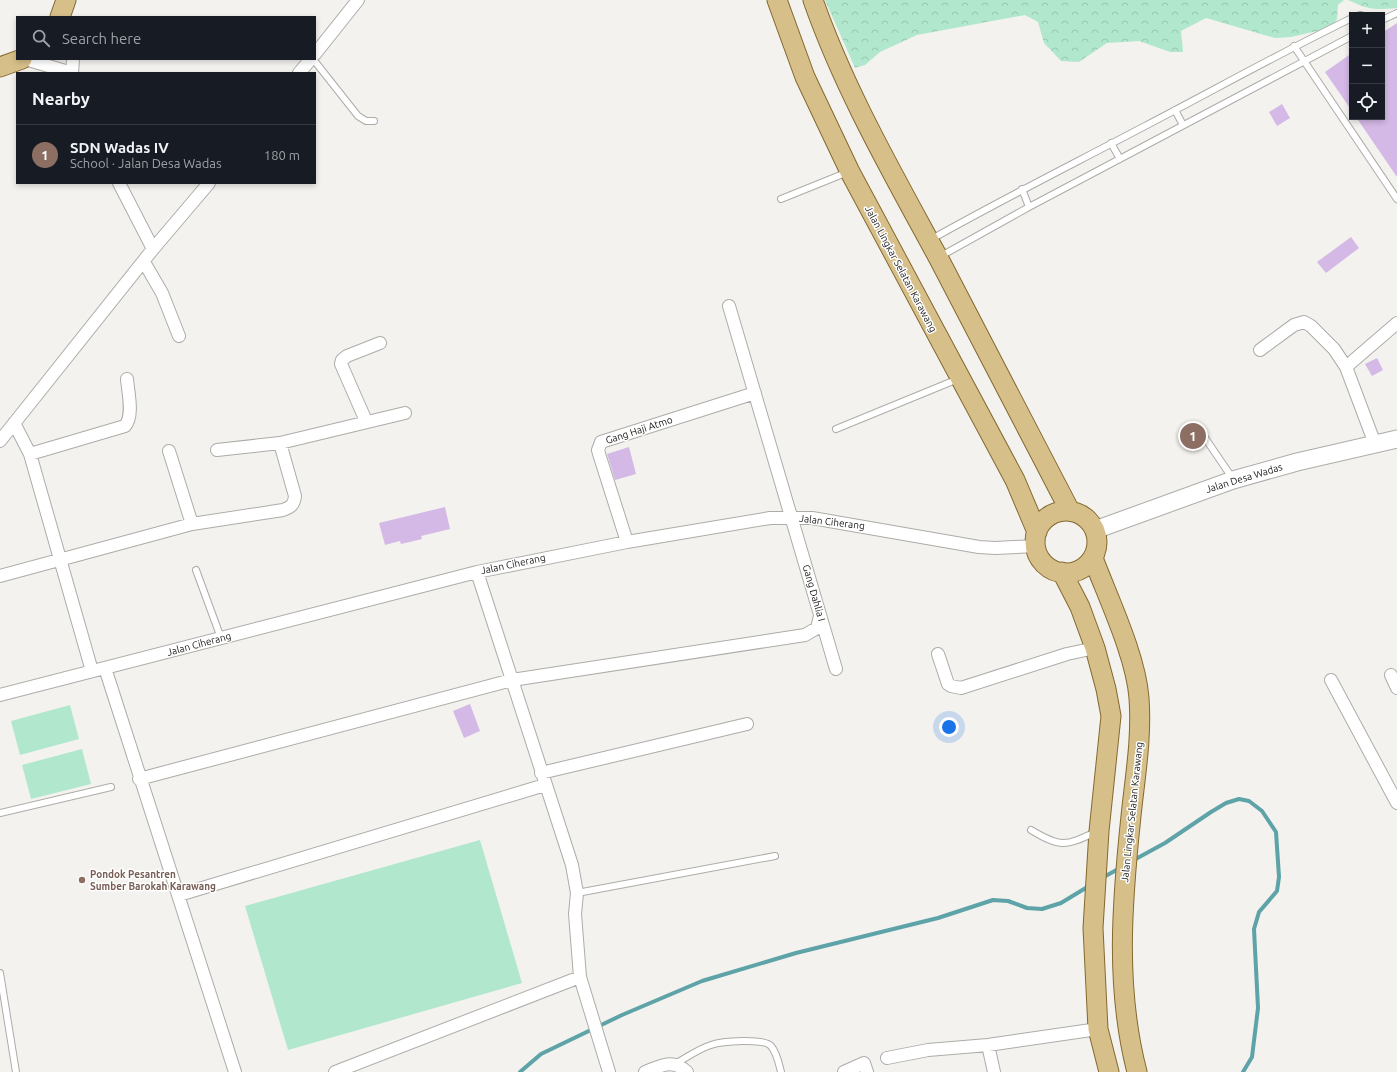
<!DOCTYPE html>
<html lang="en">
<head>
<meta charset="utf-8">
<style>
	:root { --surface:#171b24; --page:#242831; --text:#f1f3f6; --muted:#9ea1a6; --line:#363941; --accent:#0f766e }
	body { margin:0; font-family:Ubuntu,sans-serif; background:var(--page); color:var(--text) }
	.controls { position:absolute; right:12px; top:12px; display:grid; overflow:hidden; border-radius:0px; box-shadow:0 2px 6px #0003 }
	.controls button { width:36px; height:36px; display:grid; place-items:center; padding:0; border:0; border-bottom:1px solid var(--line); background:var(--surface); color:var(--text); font:20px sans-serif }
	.you { position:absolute; left:949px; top:727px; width:14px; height:14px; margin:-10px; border:3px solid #fff; border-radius:50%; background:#1a73e8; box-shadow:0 0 0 6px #1a73e833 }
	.badge { display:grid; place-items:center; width:26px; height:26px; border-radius:50%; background:var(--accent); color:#fff; font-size:13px; font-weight:700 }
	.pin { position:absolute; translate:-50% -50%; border:2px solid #fff; box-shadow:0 1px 4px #0006 }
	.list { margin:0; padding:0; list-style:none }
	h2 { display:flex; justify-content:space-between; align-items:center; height:52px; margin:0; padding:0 16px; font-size:17px }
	h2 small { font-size:13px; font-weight:400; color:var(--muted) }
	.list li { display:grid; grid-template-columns:26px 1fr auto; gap:12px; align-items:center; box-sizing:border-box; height:60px; padding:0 16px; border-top:1px solid var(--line) }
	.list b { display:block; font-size:15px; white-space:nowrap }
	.list p { margin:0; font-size:13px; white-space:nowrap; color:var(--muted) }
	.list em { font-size:13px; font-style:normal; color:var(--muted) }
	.icon { flex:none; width:22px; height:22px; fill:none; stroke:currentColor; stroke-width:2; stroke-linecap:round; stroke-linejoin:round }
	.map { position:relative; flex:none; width:1397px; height:1072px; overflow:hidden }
	.search { position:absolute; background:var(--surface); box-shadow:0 2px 6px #0003; left:16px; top:16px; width:300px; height:44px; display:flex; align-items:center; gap:10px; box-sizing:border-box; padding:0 14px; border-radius:0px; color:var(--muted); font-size:15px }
	.panel { position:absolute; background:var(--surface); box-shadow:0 2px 6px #0003; left:16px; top:72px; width:300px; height:112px; border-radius:0px }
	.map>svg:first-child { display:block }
</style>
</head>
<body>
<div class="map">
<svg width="1397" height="1072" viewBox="0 0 1397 1072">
	<defs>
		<pattern id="forest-crowns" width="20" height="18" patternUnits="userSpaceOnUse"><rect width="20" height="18" fill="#b1e8cd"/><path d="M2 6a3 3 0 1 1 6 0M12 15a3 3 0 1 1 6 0" fill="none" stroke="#98c6af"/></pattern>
	</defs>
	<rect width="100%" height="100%" fill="#f3f2ee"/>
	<path fill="#b1e8cd" d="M70,705L79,739L20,755L11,721Z
		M82,749L91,784L31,799L22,765Z
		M480,840L522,983L288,1050L245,906Z"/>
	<path fill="url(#forest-crowns)" d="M825,0H1344L1338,5L1337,19L1333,25L1317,31L1291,37L1275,38L1206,18L1181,31L1183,52H1170L1139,41L1107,43L1079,62L1061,61L1044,43L1038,22L1025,15L917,35L880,52L865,65L855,68Z
		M1348,0H1397V8C1374,10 1369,10 1348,0Z"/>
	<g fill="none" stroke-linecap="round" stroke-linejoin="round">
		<path stroke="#5da3a7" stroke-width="4" d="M1132,861L1165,843L1211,812L1226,803L1239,799L1249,801L1262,811L1276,832L1279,877L1277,891L1259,912L1254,929L1258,1008L1252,1057L1243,1072
			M1102,878L1120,868
			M520,1072L541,1054L622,1015L702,981L796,953L938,918L993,900L1008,901L1027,908L1042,909L1061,903L1089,886"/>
	</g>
	<path fill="#d4b8e6" d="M1397,23V177L1356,117H1382V33Z
		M1352,53V111L1325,72Z
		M1282,104L1290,118L1277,126L1269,112Z
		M1351,237L1359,248L1326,273L1317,262Z
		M1377,358L1383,370L1372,376L1365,364Z
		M629,447L636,474L615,480L607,454Z
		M445,507L450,529L421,536L422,539L401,544L400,541L385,545L379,523Z
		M470,704L480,731L464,738L453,711Z"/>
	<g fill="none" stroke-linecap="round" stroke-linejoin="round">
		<g stroke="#adaca8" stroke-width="8">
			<path id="lane" d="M1360,15H1361
				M1382,20L1397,13
				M1294,46L1397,199
				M313,59L358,116L366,121H374
				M1175,110L1183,125
				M1111,143L1120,159
				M1022,189L1029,207
				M781,199L848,172
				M930,240C1001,200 1073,164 1145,126C1214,90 1282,52 1352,18
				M941,256L1029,207L1352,36
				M836,429L958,379
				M1199,429L1233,479
				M196,570L221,638
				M0,813L111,787
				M1031,830C1061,848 1065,846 1096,832
				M577,893L775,856
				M0,973L16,1072
				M675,1064C686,1058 698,1049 711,1045C722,1041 764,1038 771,1046C777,1053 779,1064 781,1072"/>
		</g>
		<g stroke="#adaca8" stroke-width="14">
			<path id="street" d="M315,54L358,0
				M25,59L72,73
				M72,73L73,59
				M299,73L311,59
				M119,183L153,249
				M144,262L162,293L179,336
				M729,306L836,669
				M1260,350L1294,325L1304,322L1311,326L1334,349L1346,367L1375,444
				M1346,367L1397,323
				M366,421L341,364L342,360L347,356L380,343
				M14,423L30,454L92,671
				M0,441L153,249L209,183
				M217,450L280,443L405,413
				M169,451L192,524
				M30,454L125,426C134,416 128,392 127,379
				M627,542L600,457L598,450L601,442L755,393
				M477,572L572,865L577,893L575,914L580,977L609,1072
				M0,576L192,524L283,510C291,507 294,505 295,496L280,443
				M938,654L948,684L951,686L961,688L1067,654L1095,648
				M105,668L235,1072
				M1391,675L1397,688
				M1331,680L1397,803
				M0,695L477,572L627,542L770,518H812L979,547L995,548L1036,546
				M541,773L747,724
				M139,779L512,680L805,635L817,628L820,616
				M179,895L545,785
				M988,1045L994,1072
				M887,1058L928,1050L988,1045L1098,1029
				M335,1072L580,977
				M645,1072C661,1066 672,1058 687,1072
				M844,1072L864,1063L867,1072"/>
		</g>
		<g stroke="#adaca8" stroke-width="19">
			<path id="secondary" d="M1095,530L1233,480L1297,462L1397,439"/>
		</g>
		<g stroke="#84692f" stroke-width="21">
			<path id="primary" d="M777,0L805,77L850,172L1015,480L1037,532
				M813,0C845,91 893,174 939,259C983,342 1026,427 1070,511
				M60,17L66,0
				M0,67L22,59
				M1035 542a31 31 0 1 1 62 0a31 31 0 1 1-62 0Z
				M1093,558C1108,598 1136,656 1139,698C1142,738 1135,777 1131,816C1122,902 1115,987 1137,1072
				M1062,572L1080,607L1095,648L1106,689L1111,716L1099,831L1093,928L1098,1029L1109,1072"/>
		</g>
		<use href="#lane" stroke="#fff" stroke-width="6"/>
		<use href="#street" stroke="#fff" stroke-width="12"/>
		<use href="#secondary" stroke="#fff" stroke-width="17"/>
		<use href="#primary" stroke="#d7bf8a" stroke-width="19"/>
	</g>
	<circle fill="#8d6e63" stroke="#fff" stroke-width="1.5" cx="82" cy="880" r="4"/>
	<g text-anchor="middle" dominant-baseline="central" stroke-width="3" stroke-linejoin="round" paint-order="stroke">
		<g font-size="10" fill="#1a1918" stroke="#fff">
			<text transform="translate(901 269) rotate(62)">Jalan Lingkar Selatan Karawang</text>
			<text transform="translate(639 430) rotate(-18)">Gang Haji Atmo</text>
			<text transform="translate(1244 478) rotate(-17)">Jalan Desa Wadas</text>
			<text transform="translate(832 522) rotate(7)">Jalan Ciherang</text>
			<text transform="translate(513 564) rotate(-12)">Jalan Ciherang</text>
			<text transform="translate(814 593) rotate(74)">Gang Dahlia I</text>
			<text transform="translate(199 644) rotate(-15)">Jalan Ciherang</text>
			<text transform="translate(1132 812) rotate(-84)">Jalan Lingkar Selatan Karawang</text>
		</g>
		<g font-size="10" font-weight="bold" fill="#785e54" stroke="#fff" text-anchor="start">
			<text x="90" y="874">Pondok Pesantren<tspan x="90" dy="12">Sumber Barokah Karawang</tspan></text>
		</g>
	</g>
</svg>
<div class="controls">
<button>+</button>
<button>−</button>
<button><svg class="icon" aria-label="locate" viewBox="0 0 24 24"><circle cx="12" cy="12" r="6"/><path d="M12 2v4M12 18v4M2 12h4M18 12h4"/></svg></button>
</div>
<div class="you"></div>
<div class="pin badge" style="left:1193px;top:436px;background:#8d6e63">1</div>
<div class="search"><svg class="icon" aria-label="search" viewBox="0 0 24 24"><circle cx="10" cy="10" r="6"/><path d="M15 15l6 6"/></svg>Search here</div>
<section class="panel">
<h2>Nearby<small></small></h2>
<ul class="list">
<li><span class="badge" style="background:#8d6e63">1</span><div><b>SDN Wadas IV</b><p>School · Jalan Desa Wadas</p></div><em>180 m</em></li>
</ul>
</section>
</div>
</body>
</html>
